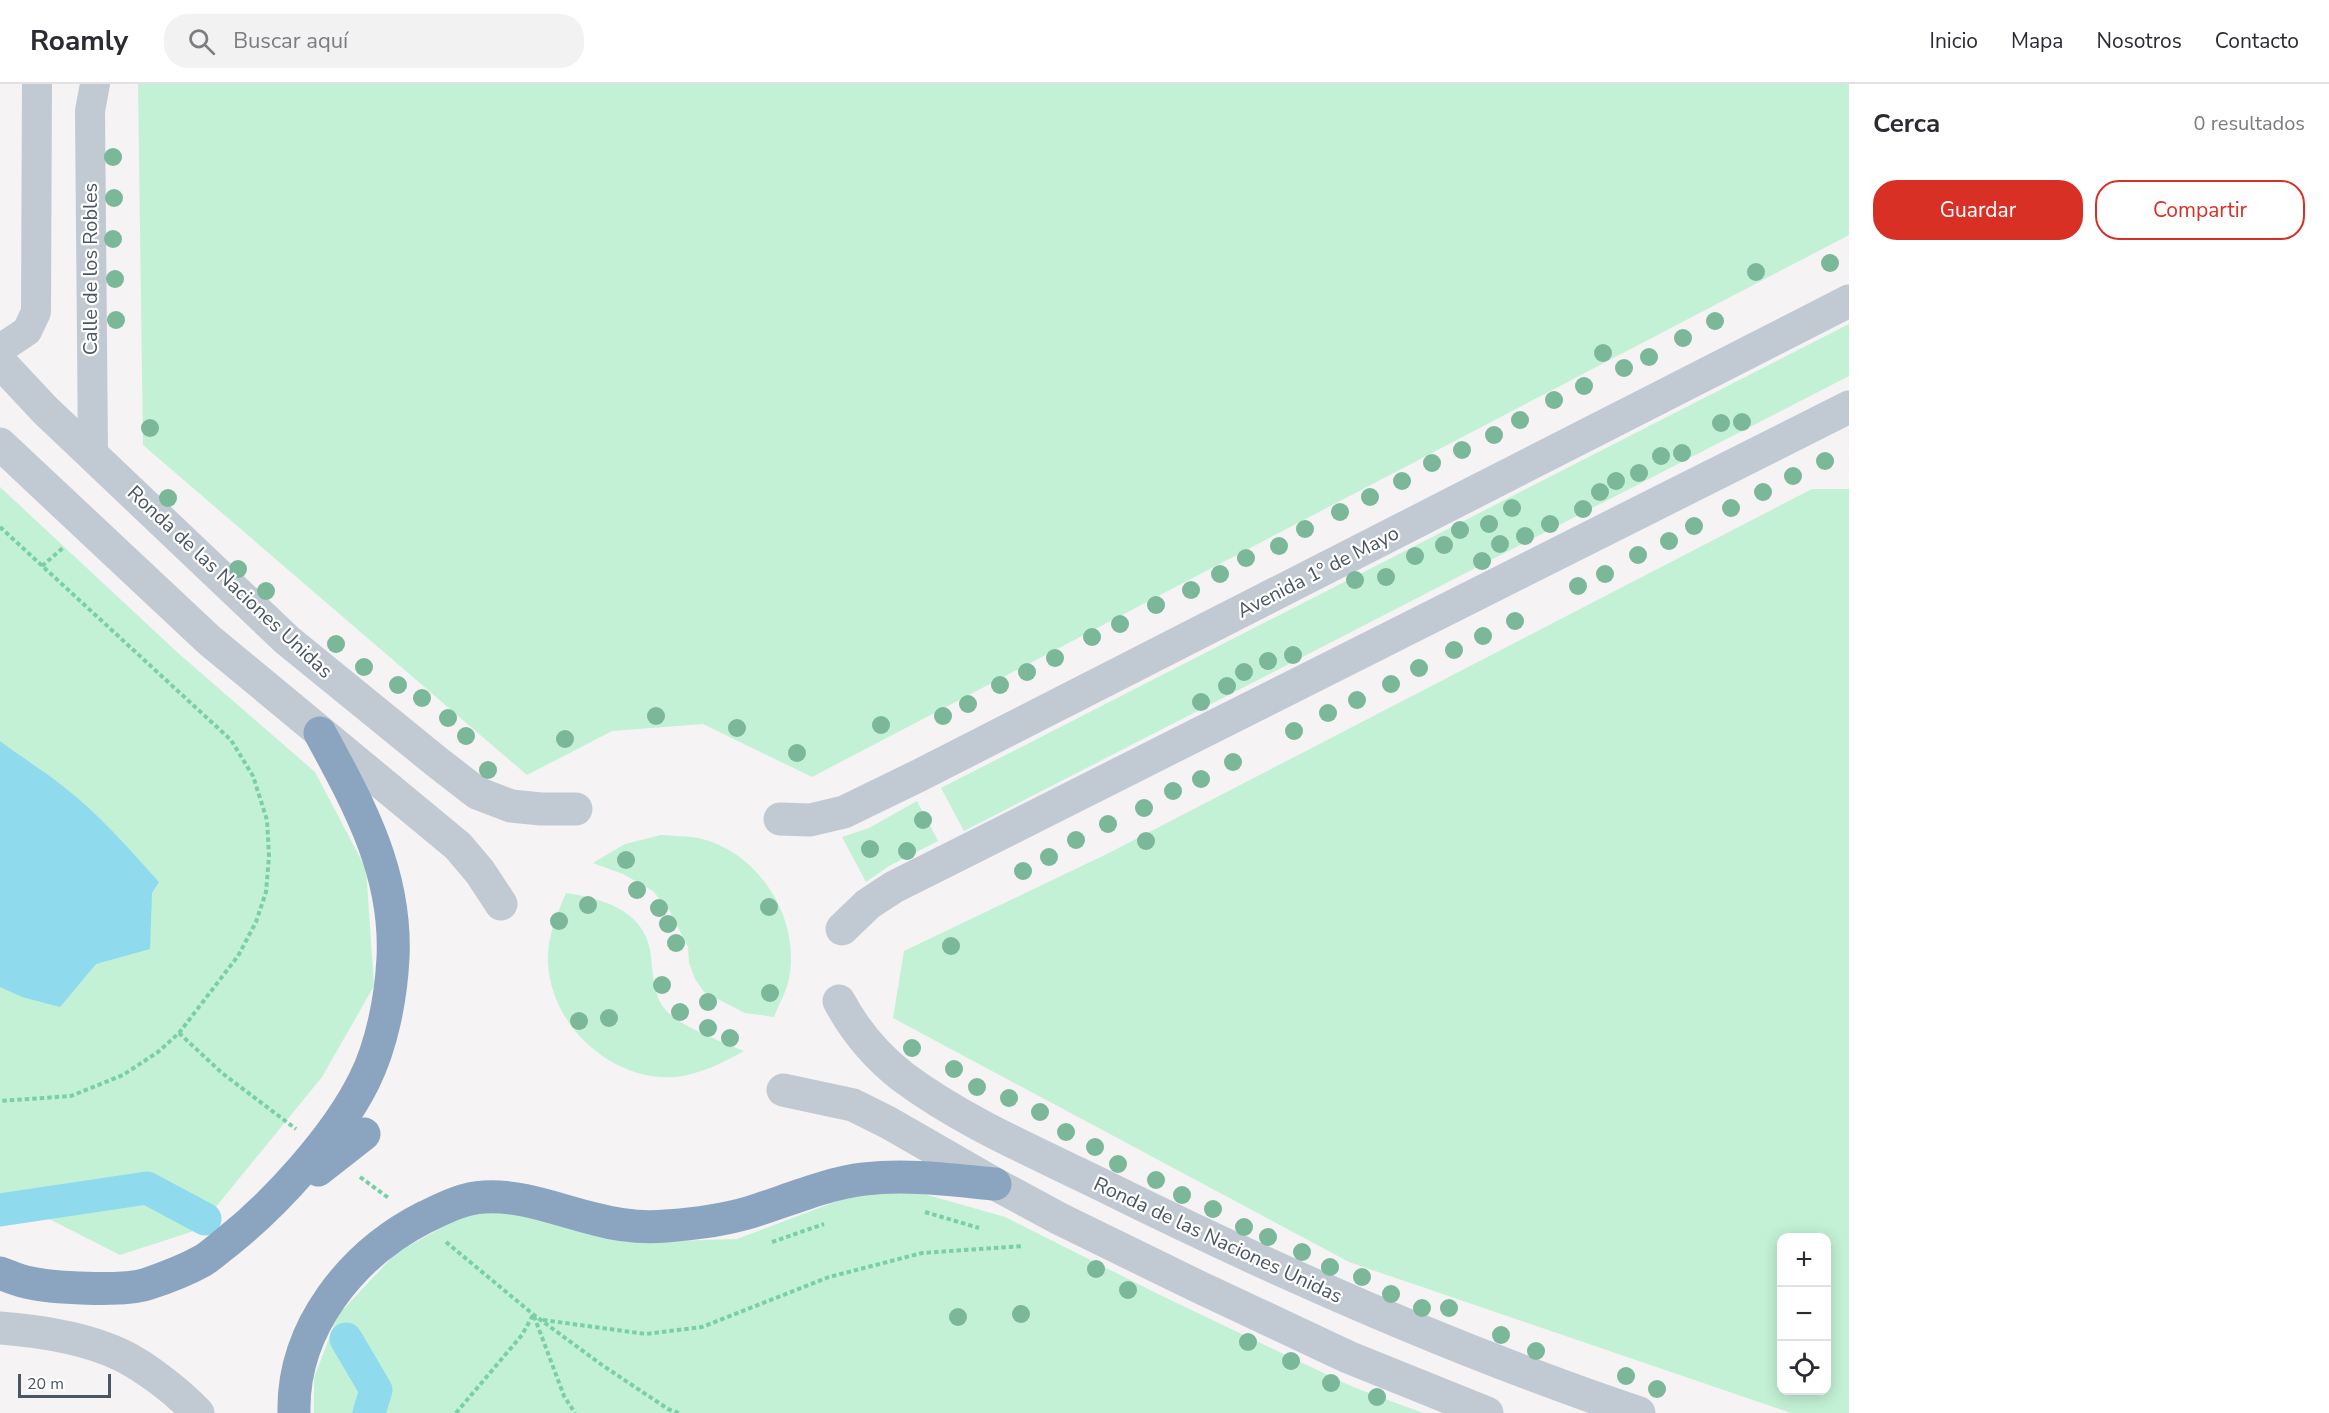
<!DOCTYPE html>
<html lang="es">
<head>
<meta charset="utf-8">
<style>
	:root { --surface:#fff; --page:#f2f2f3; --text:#2b2b33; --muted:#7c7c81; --line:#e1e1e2; --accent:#d93025 }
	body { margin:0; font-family:"Nunito Sans",sans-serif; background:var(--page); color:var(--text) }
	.controls { position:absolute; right:18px; bottom:18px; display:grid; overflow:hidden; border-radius:12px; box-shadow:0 3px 15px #0003 }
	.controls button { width:54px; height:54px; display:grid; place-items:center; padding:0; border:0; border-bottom:2px solid var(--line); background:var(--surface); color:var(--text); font:30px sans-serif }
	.scale { position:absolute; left:18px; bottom:15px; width:93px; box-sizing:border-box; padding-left:6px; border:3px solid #4a5661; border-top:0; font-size:16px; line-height:21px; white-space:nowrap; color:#4a5661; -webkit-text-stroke:4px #fff; paint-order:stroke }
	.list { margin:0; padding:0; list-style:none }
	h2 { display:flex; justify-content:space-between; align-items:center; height:78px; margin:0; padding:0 24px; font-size:26px }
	h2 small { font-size:20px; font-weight:400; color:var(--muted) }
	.actions { display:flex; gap:12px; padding:18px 24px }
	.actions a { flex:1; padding:14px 0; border:2px solid var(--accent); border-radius:24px; text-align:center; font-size:21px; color:var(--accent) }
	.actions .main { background:var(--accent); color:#fff }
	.icon { flex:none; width:33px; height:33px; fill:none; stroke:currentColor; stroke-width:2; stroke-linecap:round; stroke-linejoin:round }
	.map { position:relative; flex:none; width:1849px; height:1329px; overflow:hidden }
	header { display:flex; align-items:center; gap:36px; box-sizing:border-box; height:84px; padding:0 30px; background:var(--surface); border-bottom:2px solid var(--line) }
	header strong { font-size:28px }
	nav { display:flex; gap:33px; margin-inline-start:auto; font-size:21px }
	.search { width:420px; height:54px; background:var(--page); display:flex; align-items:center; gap:15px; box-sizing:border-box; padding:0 21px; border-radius:24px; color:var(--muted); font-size:22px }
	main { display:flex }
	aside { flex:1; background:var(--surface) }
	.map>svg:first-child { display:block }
</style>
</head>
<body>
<header>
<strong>Roamly</strong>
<div class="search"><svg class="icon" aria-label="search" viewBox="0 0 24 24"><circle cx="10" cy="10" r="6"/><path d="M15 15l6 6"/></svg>Buscar aquí</div>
<nav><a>Inicio</a><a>Mapa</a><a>Nosotros</a><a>Contacto</a></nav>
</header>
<main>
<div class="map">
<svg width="1849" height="1329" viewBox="0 0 1849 1329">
	<rect width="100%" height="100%" fill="#f5f3f3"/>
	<path fill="#c3f1d5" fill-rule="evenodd" d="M138,0H1849V151L812,693L703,640L612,647L527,691L143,361Z
		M1849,240V292L964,747L941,704Z
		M0,403L178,569L315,688L366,785L374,902L322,993L197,1146L120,1171L0,1110Z
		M1812,405H1849V1329H1791L1349,1178L893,934L904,867L1107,770ZM1782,1154H1826V1306H1782Z
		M917,717L938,757L889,782L866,798L842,753L869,744Z
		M661,751C673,752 686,752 698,754C760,767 803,838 788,899C785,910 778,922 774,933L745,929L704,908L695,895L689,879L688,863L669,826L653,807L623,790L593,779L625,760Z
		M566,809C601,814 643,826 650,866C653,884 652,908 664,924C677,942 723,958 744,967C722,979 701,990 676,993C612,998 551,942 548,879C547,854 556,832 566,809Z
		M917,1108L1005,1133L1160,1211L1353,1303L1423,1329H314V1294L338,1231L396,1169L468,1129L500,1127L642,1158L737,1155L856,1110Z"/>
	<path fill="#90daee" d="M0,657C21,673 44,687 64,703C99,730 129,765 159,798L152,809L150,865L96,880L60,923L22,913L0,903Z"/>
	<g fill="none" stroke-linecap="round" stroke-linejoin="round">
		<path stroke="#90daee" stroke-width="33" d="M0,1126L147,1104L205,1135
			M346,1255L376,1306L369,1329"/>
		<path stroke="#7ad0a6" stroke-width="4" stroke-dasharray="4.5 3" stroke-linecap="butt" d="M0,443L231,656L253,692L267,736L269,772L266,808L256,838L238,872L179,949L158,968L123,991L71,1012L0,1017
			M42,482L64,463
			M179,949L222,989L296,1045
			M360,1093L390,1115
			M925,1128L979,1144
			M446,1158L534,1231L602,1281L668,1325L679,1329
			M772,1158L824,1140
			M534,1232L564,1312L575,1329
			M543,1236L646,1250L702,1243L829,1193L922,1169L1023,1162
			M456,1329L522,1251L533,1231"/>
		<path stroke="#c1cad2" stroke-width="30" d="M0,265L27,247L36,228L37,0
			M93,371L90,27L95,0"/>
		<path stroke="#c1cad2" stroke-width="33" d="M0,278L45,326L287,556L437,678L477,709L511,722L541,725H576
			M0,360L209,556L458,762L480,788L501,820
			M780,735L810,736L844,728L918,692L1849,217
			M842,845L868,820L894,803L1849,323
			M839,917C855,947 876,972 903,993C966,1040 1042,1071 1112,1106C1284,1191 1458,1268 1639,1329
			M783,1006L853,1021L889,1039L995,1100L1060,1135L1197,1202L1348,1273L1487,1329
			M0,1244C39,1247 85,1254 121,1271C146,1283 179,1309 198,1329"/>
		<path stroke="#8ba5c1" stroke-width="33" d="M318,1086L364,1050
			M0,1189C8,1192 17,1196 26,1198C50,1204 124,1208 147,1200C165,1194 186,1186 202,1177C211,1172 219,1164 227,1158C276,1119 336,1053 364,997C382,961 391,914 393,874C397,789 359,721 320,649
			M294,1329C292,1244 352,1170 425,1133C444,1124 463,1114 484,1113C524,1111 557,1126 595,1135C617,1141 643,1144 666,1142C694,1140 724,1136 751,1128C786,1117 828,1099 864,1095C908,1090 951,1096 995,1100"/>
	</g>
	<g fill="#7bb799">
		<circle cx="113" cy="73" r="9"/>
		<circle cx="114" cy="114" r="9"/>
		<circle cx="113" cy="155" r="9"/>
		<circle cx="1830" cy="179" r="9"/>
		<circle cx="1756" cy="188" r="9"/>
		<circle cx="115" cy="195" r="9"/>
		<circle cx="116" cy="236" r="9"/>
		<circle cx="1715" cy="237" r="9"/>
		<circle cx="1683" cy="254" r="9"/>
		<circle cx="1603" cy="269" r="9"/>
		<circle cx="1649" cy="273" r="9"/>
		<circle cx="1624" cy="284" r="9"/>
		<circle cx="1584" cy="302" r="9"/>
		<circle cx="1554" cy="316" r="9"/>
		<circle cx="1520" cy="336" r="9"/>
		<circle cx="1742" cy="338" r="9"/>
		<circle cx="1721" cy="339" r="9"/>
		<circle cx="150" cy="344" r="9"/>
		<circle cx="1494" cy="351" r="9"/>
		<circle cx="1462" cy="366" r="9"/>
		<circle cx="1682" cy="369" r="9"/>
		<circle cx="1661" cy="372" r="9"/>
		<circle cx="1825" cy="377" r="9"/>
		<circle cx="1432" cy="379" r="9"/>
		<circle cx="1639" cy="389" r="9"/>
		<circle cx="1793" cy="392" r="9"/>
		<circle cx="1402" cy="397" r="9"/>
		<circle cx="1616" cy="397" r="9"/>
		<circle cx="1600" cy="408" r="9"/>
		<circle cx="1763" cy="408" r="9"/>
		<circle cx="1370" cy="413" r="9"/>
		<circle cx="168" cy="414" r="9"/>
		<circle cx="1512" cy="424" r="9"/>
		<circle cx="1731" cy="424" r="9"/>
		<circle cx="1583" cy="425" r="9"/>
		<circle cx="1340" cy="428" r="9"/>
		<circle cx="1489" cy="440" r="9"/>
		<circle cx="1550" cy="440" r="9"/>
		<circle cx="1694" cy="442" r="9"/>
		<circle cx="1305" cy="445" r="9"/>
		<circle cx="1460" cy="446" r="9"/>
		<circle cx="1525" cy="452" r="9"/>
		<circle cx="1669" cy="457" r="9"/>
		<circle cx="1500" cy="460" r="9"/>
		<circle cx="1444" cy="461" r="9"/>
		<circle cx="1279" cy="462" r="9"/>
		<circle cx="1638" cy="471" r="9"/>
		<circle cx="1415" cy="472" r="9"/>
		<circle cx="1246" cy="474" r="9"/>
		<circle cx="1482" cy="477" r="9"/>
		<circle cx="238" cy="485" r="9"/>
		<circle cx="1220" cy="490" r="9"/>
		<circle cx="1605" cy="490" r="9"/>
		<circle cx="1386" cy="493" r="9"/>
		<circle cx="1355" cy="496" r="9"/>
		<circle cx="1578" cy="502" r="9"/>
		<circle cx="1191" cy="506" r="9"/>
		<circle cx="266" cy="507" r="9"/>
		<circle cx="1156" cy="521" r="9"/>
		<circle cx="1515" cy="537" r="9"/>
		<circle cx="1120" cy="540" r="9"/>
		<circle cx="1483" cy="552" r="9"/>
		<circle cx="1092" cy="553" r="9"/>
		<circle cx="336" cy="560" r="9"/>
		<circle cx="1454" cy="566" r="9"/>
		<circle cx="1293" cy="571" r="9"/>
		<circle cx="1055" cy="574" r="9"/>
		<circle cx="1268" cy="577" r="9"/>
		<circle cx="364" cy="583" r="9"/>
		<circle cx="1419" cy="584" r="9"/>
		<circle cx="1027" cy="588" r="9"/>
		<circle cx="1244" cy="588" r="9"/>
		<circle cx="1391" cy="600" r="9"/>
		<circle cx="398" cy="601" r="9"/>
		<circle cx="1000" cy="601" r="9"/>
		<circle cx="1227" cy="602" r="9"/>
		<circle cx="422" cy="614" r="9"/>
		<circle cx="1357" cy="616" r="9"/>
		<circle cx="1201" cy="618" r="9"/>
		<circle cx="968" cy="620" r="9"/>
		<circle cx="1328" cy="629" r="9"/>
		<circle cx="656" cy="632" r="9"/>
		<circle cx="943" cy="632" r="9"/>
		<circle cx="448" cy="634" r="9"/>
		<circle cx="881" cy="641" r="9"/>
		<circle cx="737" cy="644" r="9"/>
		<circle cx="1294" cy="647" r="9"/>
		<circle cx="466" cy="652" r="9"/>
		<circle cx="565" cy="655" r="9"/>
		<circle cx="797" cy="669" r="9"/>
		<circle cx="1233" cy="678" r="9"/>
		<circle cx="488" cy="686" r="9"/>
		<circle cx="1201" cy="695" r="9"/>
		<circle cx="1173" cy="707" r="9"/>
		<circle cx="1144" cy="724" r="9"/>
		<circle cx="923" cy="736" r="9"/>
		<circle cx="1108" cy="740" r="9"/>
		<circle cx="1076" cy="756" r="9"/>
		<circle cx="1146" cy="757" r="9"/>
		<circle cx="870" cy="765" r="9"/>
		<circle cx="907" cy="767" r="9"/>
		<circle cx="1049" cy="773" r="9"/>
		<circle cx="626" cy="776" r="9"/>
		<circle cx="1023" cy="787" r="9"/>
		<circle cx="637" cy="806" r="9"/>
		<circle cx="588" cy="821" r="9"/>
		<circle cx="769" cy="823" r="9"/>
		<circle cx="659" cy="824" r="9"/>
		<circle cx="559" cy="837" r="9"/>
		<circle cx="668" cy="840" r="9"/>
		<circle cx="676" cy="859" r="9"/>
		<circle cx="951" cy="862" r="9"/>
		<circle cx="662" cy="901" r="9"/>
		<circle cx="770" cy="909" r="9"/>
		<circle cx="708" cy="918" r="9"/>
		<circle cx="680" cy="928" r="9"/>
		<circle cx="609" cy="934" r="9"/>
		<circle cx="579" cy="937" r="9"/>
		<circle cx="708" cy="944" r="9"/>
		<circle cx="730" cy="954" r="9"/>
		<circle cx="912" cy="964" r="9"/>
		<circle cx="954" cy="985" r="9"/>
		<circle cx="977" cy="1003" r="9"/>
		<circle cx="1009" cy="1014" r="9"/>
		<circle cx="1040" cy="1028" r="9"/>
		<circle cx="1066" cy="1048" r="9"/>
		<circle cx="1095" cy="1063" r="9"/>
		<circle cx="1118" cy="1080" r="9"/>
		<circle cx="1156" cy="1096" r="9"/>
		<circle cx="1182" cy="1111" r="9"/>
		<circle cx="1213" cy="1125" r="9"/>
		<circle cx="1244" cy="1143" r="9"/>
		<circle cx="1268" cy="1153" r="9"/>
		<circle cx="1302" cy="1168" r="9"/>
		<circle cx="1330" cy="1183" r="9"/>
		<circle cx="1096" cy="1185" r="9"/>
		<circle cx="1362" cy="1193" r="9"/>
		<circle cx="1128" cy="1206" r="9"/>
		<circle cx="1391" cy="1210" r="9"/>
		<circle cx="1422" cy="1224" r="9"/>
		<circle cx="1449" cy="1224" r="9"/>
		<circle cx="1021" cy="1230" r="9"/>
		<circle cx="958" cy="1233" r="9"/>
		<circle cx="1501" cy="1251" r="9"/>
		<circle cx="1248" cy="1258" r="9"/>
		<circle cx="1536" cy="1267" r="9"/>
		<circle cx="1291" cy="1277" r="9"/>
		<circle cx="1626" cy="1292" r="9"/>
		<circle cx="1331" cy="1299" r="9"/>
		<circle cx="1657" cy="1305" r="9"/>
		<circle cx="1377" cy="1313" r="9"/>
	</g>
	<g text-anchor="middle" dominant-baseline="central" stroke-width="4.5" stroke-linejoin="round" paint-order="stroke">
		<g font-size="20" fill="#4a5661" stroke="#fff">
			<text transform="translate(90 185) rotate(-90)">Calle de los Robles</text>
			<text transform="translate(1318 488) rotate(-27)">Avenida 1º de Mayo</text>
			<text transform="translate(230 498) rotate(43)">Ronda de las Naciones Unidas</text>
			<text transform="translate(1218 1156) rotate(25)">Ronda de las Naciones Unidas</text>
		</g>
	</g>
</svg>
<div class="controls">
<button>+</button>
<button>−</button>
<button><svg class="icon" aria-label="locate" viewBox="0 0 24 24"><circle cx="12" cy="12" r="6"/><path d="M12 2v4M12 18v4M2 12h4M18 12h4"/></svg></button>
</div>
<div class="scale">20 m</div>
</div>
<aside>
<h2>Cerca<small>0 resultados</small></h2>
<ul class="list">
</ul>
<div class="actions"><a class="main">Guardar</a><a>Compartir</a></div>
</aside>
</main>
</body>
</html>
